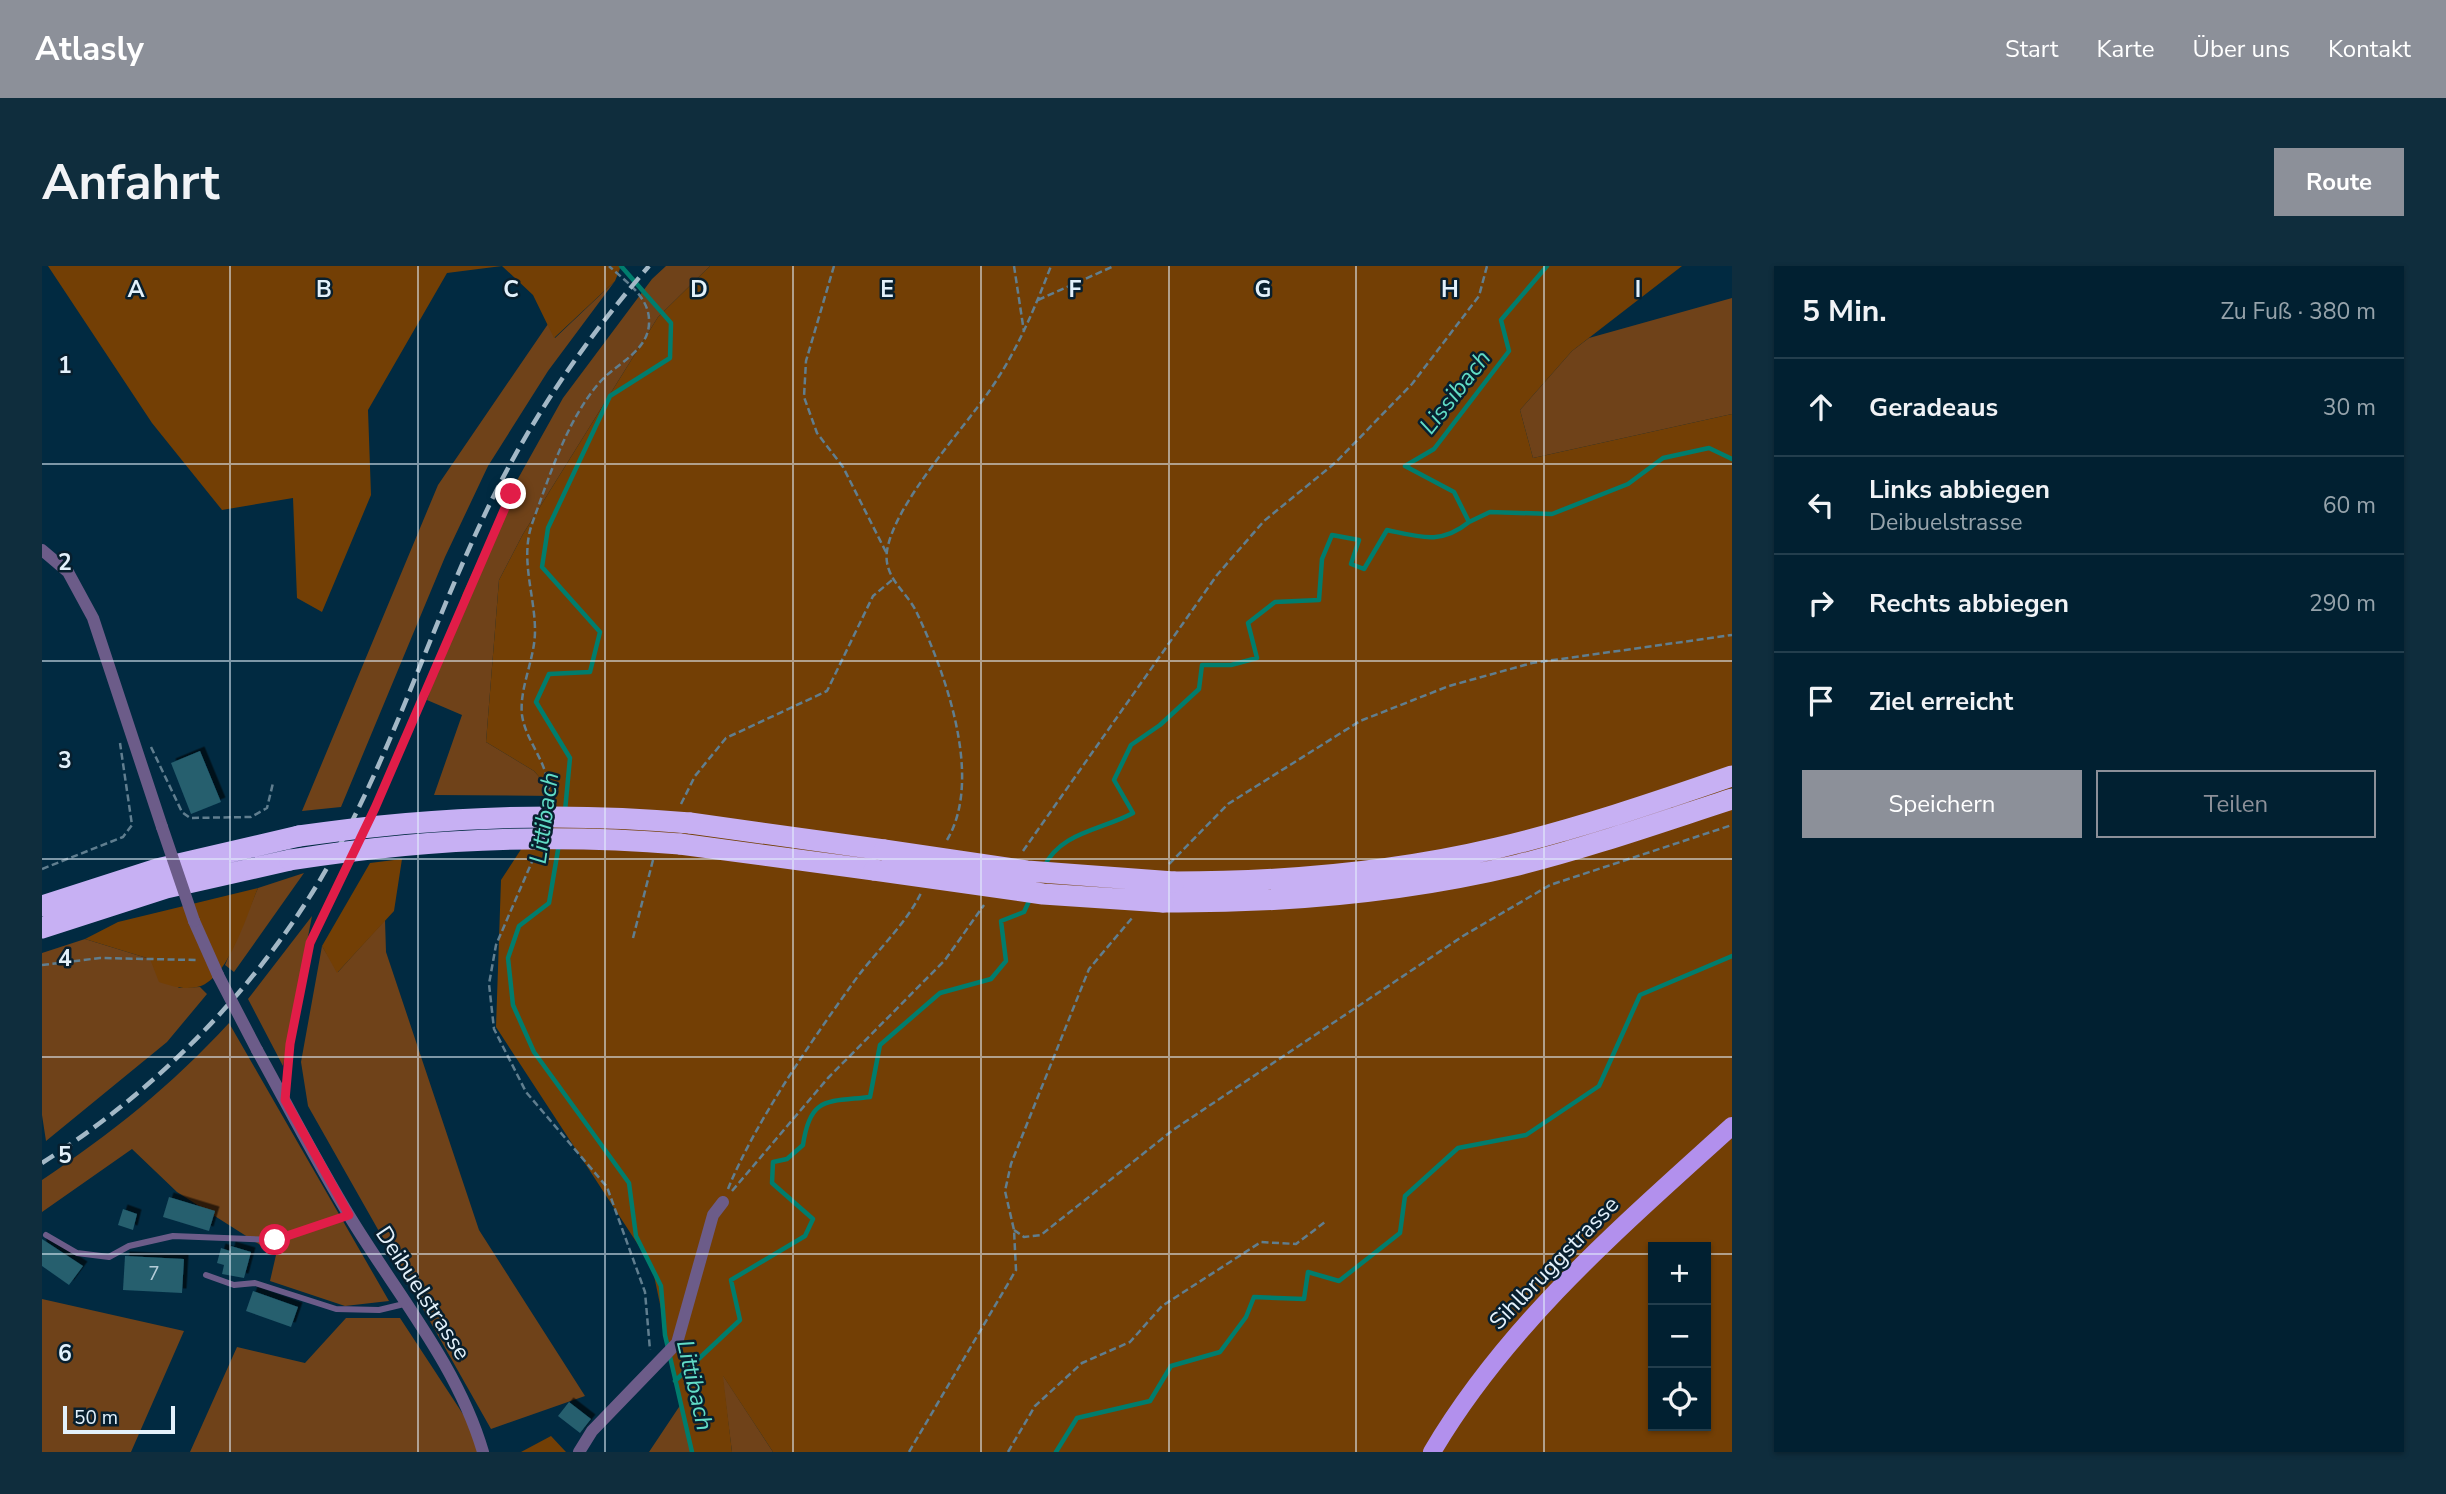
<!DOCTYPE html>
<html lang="de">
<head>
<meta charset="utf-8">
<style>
	:root { --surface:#012031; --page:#0f2d3d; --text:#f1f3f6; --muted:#96a3ab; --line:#233e4d; --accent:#8c9099 }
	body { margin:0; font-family:"Nunito Sans",sans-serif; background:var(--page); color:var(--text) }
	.controls { position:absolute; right:21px; bottom:21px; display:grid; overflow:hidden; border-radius:0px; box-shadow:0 2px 5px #0004 }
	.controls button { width:63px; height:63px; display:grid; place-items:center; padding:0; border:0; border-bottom:2px solid var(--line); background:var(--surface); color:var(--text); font:35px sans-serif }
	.scale { position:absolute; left:21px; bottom:18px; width:112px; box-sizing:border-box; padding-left:7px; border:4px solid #e3f1fb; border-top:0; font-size:19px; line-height:24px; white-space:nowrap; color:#e3f1fb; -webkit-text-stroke:5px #081f2e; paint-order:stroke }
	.stop { position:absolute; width:21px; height:21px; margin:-16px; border:5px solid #e11d48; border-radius:50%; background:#fff }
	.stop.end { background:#e11d48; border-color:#fff; box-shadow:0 2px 7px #0008 }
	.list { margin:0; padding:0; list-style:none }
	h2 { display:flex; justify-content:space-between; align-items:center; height:91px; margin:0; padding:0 28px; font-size:30px }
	h2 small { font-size:23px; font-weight:400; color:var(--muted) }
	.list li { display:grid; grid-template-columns:46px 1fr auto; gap:21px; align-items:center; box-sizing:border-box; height:98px; padding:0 28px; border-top:2px solid var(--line) }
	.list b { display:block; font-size:26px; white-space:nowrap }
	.list p { margin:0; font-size:23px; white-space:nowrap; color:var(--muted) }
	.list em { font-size:23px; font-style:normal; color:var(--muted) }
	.actions { display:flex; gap:14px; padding:21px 28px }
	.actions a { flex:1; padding:16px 0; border:2px solid var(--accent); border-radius:0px; text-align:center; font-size:24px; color:var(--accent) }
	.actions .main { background:var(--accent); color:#fff }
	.icon { flex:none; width:38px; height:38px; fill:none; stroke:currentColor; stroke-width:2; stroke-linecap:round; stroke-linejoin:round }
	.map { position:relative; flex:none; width:1690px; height:1186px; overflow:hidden; border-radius:0px }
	header { display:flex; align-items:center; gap:42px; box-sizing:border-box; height:98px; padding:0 35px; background:var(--accent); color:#fff }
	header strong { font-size:33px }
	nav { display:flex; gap:38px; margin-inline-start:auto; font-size:24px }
	.intro { display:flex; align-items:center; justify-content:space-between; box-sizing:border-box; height:168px; padding:0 42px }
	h1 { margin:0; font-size:49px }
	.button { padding:18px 32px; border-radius:0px; background:var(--accent); color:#fff; font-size:24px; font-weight:700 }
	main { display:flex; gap:42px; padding:0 42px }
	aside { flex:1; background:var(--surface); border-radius:0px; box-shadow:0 2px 5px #0004 }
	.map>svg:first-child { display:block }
</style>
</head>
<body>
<header>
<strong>Atlasly</strong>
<nav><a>Start</a><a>Karte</a><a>Über uns</a><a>Kontakt</a></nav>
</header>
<div class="intro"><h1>Anfahrt</h1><a class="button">Route</a></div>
<main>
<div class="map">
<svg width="1690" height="1186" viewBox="0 0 1690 1186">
	<defs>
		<filter id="shadow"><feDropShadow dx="4.5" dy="-4.5" stdDeviation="0" flood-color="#0009"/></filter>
	</defs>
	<rect width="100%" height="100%" fill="#012a41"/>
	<path fill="#6f4219" d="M624,0H668L616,51L481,268L457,314L444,476L492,505L514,530L392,529L420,449L385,434L421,327L464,234L521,132L610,13Z
		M573,15L506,105L446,200L403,291L299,541L260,545L396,219L506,58L513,72Z
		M1690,32V148L1491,192L1478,144L1530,85L1547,72Z
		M262,607L192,706L183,699L216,622Z
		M270,650L241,800L206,733Z
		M343,654L344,686L437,964L543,1130L449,1163L266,840L259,796L280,680L296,706Z
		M43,673L108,693L137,722L158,721L165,728L125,776L4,875L0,849V687Z
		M187,757L347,1035L303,1040L228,1015L234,989L135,926L90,883L0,946V914C70,867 130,819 187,757Z
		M0,1033L142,1065L89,1186H0Z
		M304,1052H358L434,1168L438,1186H148L195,1081L263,1097Z
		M680,1108L731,1186H690Z
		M639,1138L649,1186H607Z"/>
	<path fill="#733f05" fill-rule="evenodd" d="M6,0H579L573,15L512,72L491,29L460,0L405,7L326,144L329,229L280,346L255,332L251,232L180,244L110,157Z
		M668,0H1640L1530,85L1478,144L1491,192L1690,148V1186H731L681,1110L690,1186H649L610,1000L454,761L459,614L514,530L492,505L444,476L457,314L481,268L616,51ZM1611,981H1664V1160H1611Z
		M360,593L352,645L295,707L280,680L328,597Z
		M216,622C205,648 186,715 155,721C141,724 130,720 117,716L108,693L43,673L76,656Z
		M509,1170L524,1186H479Z"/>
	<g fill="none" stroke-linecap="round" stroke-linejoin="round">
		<path stroke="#007d6d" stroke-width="4.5" d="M1427,256L1448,246L1510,248L1586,218L1621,192L1667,182L1690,193
			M523,545L528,492L494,436L507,408L548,406L558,366L500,301L506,262L568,130L628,92L629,57L579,0
			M517,578L507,637L477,660L466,692L471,739L492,786L587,917L594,970L619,1020L623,1069L650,1186
			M1002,601C1018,566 1060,564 1091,547L1072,514L1089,479L1118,459L1157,423L1160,399H1189L1215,392L1206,357L1233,336L1277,334L1280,293L1290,269L1317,274L1309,298L1322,303L1345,264C1378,271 1399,279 1427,256L1412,226L1363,200L1392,183L1467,85L1459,54L1505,0
			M633,1115L698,1054L689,1014L763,970L771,953L730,917L731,896L745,893L761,879C768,830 785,836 828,831L838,779L898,727L949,713L964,695L959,655L982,646L989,631
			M1014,1186L1035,1152L1108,1135L1129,1100L1178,1086L1204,1051L1212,1031L1262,1033L1266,1006L1297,1015L1358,967L1363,930L1416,882L1484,869L1557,820L1598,729L1690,690"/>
	</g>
	<path fill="#255e6e" filter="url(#shadow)" d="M158,485L179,536L149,548L129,497Z
		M127,931L173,945L167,965L121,951Z
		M81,943L95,948L91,964L76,959Z
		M0,973L41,1000L27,1019L0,1000Z
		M189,980L209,986L202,1012L180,1008L182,999L175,997L179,982L188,985Z
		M83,990L142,993L140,1027L81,1024Z
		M211,1025L256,1041L249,1061L204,1045Z
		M527,1136L549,1153L538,1167L516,1150Z"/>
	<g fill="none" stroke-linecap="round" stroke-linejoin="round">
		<path stroke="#607e8f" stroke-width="2.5" stroke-dasharray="7 3.5" stroke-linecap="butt" d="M792,0L764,95L762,131L775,167L801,201L844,286
			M972,0L982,66
			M996,34L1072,0
			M109,481L140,546L148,552L209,551L225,542L231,517
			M507,534C509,497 484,478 480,449C477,422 493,393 493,365C493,328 477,292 491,255C508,209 524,156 557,117C574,97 609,85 607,53C606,30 583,15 567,0
			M639,538L653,510L684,472L785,425L831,330L850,314
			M333,543L469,228
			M905,574C942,512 903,406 874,345C864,325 841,311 845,285C852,238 920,165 948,124C975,85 992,44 1009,0
			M981,585L1175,309L1222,255L1293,197L1370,118L1437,30L1445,0
			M492,591L454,679L447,718L452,763L484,826L565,921L603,1026L608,1084
			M1127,598L1186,538L1318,455L1407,420L1490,397L1690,369
			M0,603L81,571L90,559L78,477
			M591,672L611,594
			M0,699L58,692L154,694
			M244,809L268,677L304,603
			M686,923C712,858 770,774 811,717C832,687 863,660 879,627
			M690,925L786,812L903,694L942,639
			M972,964L982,971L999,969L1131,864L1421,670L1508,619L1690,559
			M867,1186L974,1004L972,964L963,925L969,898L1047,703L1090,652
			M966,1186L993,1140L1040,1097L1088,1076L1120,1040L1219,976L1254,978L1283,956"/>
		<path stroke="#6c5c89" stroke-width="6" d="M4,969L35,987L67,991L87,980L131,970L233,974L307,949
			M164,1009L192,1019L213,1017L294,1043L337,1044L362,1038"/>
		<path stroke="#6c5c89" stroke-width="12" d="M0,284L26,306L51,352L120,561
			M152,655L176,709
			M215,784C246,840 275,897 308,951C354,1027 416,1100 441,1186
			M537,1186L550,1165L635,1077L671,949L681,936"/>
		<path stroke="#b290ed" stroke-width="18" d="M1390,1186C1466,1057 1581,959 1690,860"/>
		<path stroke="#c7b0f3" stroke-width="21" d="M648,557L842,584
			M638,578L832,604
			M1132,616C1240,616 1349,607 1455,582C1535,563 1612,537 1690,510
			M1121,636C1241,637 1359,627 1476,599C1548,581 1619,556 1690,533
			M0,640L115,603L257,570
			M0,662L124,622L248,594"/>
		<path stroke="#a3b8c6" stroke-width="4.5" stroke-dasharray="14 7" stroke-linecap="butt" d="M0,897C125,818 232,705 301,573C356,468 392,355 443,248C485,158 542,75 607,0"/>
		<path stroke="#6c5c89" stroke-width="12" d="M120,561L152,655
			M176,709L215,784"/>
		<path stroke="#c7b0f3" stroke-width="21" d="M257,570C387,551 516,545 648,557
			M842,584L985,605L1132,616
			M248,594C378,573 507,567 638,578
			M832,604L1001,628L1121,636"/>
	</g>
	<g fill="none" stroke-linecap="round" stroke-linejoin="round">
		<path stroke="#e11d48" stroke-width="9" d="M233,974L307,949L243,834L248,778L268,677L333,542L469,228"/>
	</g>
	<path fill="none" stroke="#e3f1fb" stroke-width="2" stroke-opacity="0.55" d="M188,0V1186M376,0V1186M563,0V1186M751,0V1186M939,0V1186M1127,0V1186M1314,0V1186M1502,0V1186M0,198H1690M0,395H1690M0,593H1690M0,791H1690M0,988H1611M1664,988H1690"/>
	<g text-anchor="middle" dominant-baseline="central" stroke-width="5" stroke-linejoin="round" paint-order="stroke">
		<g font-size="19" fill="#b4ccd8">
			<text x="112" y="1008">7</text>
		</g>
		<g font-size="23" fill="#e3f1fb" stroke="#081f2e">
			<text transform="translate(1512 997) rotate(-46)">Sihlbruggstrasse</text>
			<text transform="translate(381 1027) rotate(57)">Deibuelstrasse</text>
		</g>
		<g font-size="24" font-style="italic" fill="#61dcc6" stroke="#081f2e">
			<text transform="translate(1413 126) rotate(-52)">Lissibach</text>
			<text transform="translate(502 552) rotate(-82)">Littibach</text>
			<text transform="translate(653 1119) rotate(77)">Littibach</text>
		</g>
	</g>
	<g font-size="23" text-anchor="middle" font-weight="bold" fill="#e3f1fb" stroke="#081f2e" stroke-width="5" stroke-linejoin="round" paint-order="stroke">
		<text x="94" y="31">A</text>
		<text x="282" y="31">B</text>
		<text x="469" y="31">C</text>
		<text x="657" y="31">D</text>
		<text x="845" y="31">E</text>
		<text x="1033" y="31">F</text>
		<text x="1221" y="31">G</text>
		<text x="1408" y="31">H</text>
		<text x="1596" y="31">I</text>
		<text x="23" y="107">1</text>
		<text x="23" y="304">2</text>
		<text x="23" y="502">3</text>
		<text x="23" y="700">4</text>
		<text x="23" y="897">5</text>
		<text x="23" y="1095">6</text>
	</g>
</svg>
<div class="controls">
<button>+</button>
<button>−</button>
<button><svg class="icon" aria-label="locate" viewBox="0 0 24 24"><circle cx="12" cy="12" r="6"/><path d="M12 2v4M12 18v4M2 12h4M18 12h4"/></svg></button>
</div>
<div class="scale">50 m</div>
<div class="stop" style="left:233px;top:974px"></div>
<div class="stop end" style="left:469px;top:228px"></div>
</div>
<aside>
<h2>5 Min.<small>Zu Fuß · 380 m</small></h2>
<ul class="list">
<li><svg class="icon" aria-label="ahead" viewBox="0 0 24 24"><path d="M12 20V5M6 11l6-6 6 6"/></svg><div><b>Geradeaus</b></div><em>30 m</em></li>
<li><svg class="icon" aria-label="left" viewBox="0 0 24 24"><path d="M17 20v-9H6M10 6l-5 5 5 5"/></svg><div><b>Links abbiegen</b><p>Deibuelstrasse</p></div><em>60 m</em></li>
<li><svg class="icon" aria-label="right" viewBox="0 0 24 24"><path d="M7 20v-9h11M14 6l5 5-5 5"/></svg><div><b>Rechts abbiegen</b></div><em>290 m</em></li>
<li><svg class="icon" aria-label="arrive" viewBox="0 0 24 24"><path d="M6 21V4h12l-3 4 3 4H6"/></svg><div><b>Ziel erreicht</b></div></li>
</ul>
<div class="actions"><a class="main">Speichern</a><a>Teilen</a></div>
</aside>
</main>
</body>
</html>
